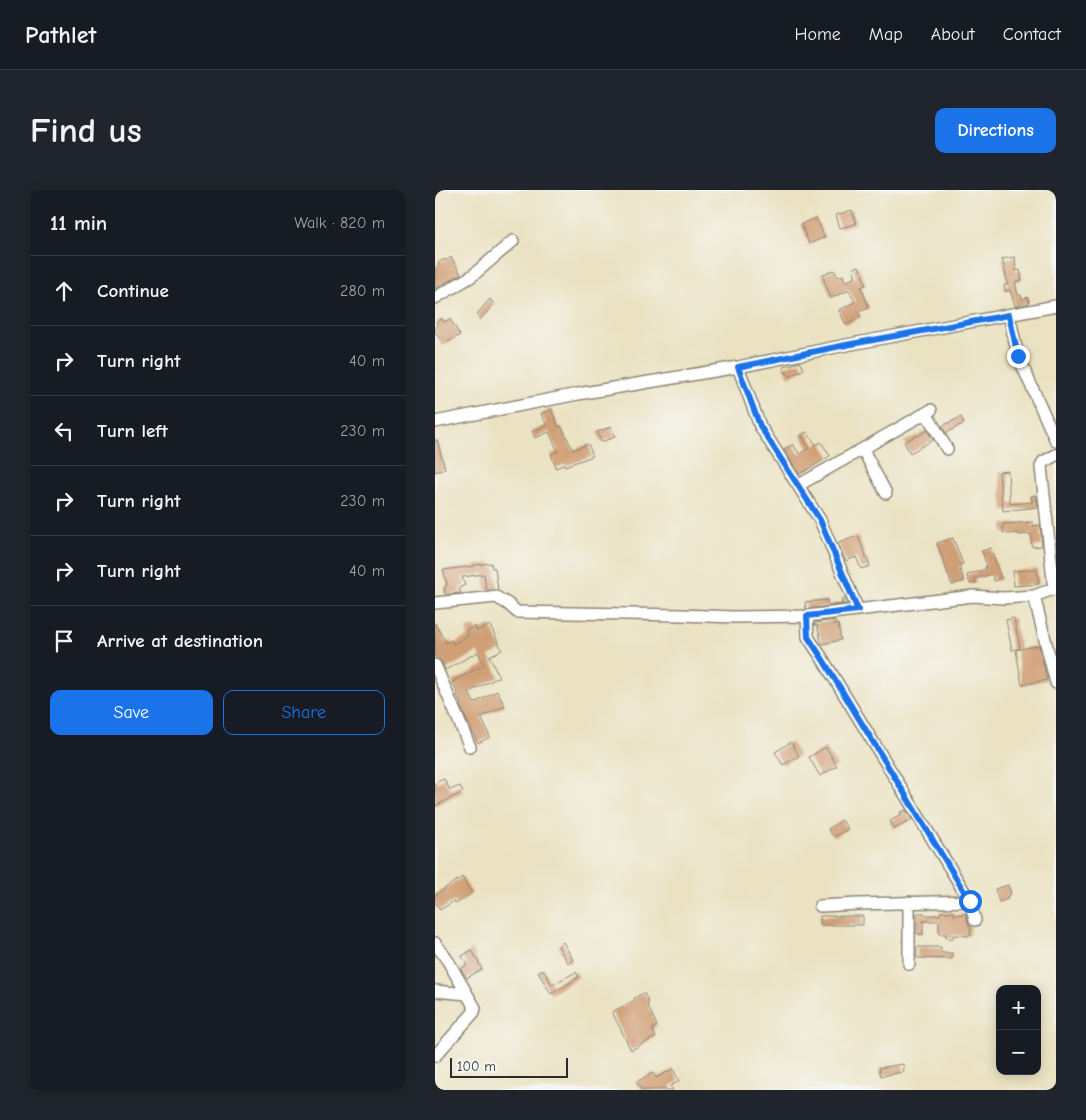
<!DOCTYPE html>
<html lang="en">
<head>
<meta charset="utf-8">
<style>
	:root { --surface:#171b24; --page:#20242c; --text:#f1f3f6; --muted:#9ea1a6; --line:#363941; --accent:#1a73e8 }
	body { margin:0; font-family:"Comic Neue",sans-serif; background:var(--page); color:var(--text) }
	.controls { position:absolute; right:15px; bottom:15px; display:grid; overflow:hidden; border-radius:10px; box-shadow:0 2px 12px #0003 }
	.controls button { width:45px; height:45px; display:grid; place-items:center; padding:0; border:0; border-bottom:1px solid var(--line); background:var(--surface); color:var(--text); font:25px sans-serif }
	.scale { position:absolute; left:15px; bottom:12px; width:118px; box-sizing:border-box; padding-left:5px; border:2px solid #2b2b2b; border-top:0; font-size:14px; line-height:18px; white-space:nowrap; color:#2b2b2b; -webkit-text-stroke:4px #f6f6f2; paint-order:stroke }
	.stop { position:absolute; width:15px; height:15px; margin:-11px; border:4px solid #1a73e8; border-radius:50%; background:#fff }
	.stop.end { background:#1a73e8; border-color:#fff; box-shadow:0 1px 5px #0008 }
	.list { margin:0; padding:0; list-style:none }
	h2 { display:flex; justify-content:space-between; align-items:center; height:65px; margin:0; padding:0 20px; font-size:21px }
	h2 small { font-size:16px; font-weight:400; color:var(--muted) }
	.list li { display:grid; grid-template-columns:32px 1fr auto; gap:15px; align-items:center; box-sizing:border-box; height:70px; padding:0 20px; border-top:1px solid var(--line) }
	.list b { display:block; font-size:19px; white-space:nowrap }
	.list em { font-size:16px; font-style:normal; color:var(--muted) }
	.actions { display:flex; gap:10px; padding:15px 20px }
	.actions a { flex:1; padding:11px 0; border:1px solid var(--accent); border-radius:10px; text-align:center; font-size:18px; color:var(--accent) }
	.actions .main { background:var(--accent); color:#fff }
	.icon { flex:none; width:28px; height:28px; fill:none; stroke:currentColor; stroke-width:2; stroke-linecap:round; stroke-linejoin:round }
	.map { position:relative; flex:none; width:621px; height:900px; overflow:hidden; border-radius:10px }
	header { display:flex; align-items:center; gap:30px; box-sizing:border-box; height:70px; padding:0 25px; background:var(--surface); border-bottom:1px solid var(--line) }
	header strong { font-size:24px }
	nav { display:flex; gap:28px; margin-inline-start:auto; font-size:18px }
	.intro { display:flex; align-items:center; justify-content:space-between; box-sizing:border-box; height:120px; padding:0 30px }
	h1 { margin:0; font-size:35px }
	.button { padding:12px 22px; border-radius:10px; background:var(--accent); color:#fff; font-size:18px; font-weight:700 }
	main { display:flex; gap:30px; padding:0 30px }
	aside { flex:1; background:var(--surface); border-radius:10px; box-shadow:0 2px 12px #0003 }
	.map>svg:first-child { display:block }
</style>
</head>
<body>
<header>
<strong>Pathlet</strong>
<nav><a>Home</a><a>Map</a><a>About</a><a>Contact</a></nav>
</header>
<div class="intro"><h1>Find us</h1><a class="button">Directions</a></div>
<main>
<aside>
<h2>11 min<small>Walk · 820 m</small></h2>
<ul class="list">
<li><svg class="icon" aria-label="ahead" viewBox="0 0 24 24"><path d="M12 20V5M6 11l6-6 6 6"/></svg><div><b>Continue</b></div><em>280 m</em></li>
<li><svg class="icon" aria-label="right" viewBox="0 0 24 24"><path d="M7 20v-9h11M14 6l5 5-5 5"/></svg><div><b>Turn right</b></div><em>40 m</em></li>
<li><svg class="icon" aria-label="left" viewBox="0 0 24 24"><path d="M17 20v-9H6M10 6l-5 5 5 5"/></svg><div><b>Turn left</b></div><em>230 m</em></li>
<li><svg class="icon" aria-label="right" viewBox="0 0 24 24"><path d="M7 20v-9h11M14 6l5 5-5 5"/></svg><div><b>Turn right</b></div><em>230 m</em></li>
<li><svg class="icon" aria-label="right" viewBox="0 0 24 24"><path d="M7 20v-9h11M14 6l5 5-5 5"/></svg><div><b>Turn right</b></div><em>40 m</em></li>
<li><svg class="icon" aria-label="arrive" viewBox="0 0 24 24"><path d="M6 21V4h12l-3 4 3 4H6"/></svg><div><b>Arrive at destination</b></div></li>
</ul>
<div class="actions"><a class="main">Save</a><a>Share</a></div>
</aside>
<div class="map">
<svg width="621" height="900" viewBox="0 0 621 900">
	<rect width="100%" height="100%" fill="#f6f6f2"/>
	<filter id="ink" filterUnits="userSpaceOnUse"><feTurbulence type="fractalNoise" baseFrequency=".02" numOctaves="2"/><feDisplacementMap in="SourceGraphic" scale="10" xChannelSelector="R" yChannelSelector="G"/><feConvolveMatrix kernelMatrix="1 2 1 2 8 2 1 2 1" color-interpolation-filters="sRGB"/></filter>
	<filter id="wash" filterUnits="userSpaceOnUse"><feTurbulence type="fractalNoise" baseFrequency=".0096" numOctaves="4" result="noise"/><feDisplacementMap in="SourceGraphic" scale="20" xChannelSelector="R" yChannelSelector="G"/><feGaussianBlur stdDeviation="1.12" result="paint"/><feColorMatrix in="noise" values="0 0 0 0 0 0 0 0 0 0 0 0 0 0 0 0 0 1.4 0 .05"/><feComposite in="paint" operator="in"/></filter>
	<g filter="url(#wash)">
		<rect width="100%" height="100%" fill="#ebe2c2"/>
		<g id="blocks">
			<path fill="#d09f76" d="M417,20L421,34L405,38L401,25Z
				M381,28L390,47L374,54L366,34Z
				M16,67L26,84L0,99V78L4,75L3,73L10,69L11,71Z
				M580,67L581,81L585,80L587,90L580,92L583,105H586L587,109L593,107L594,113L580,116L575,100L570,101L569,95L573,94L567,69Z
				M424,76L431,95L426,97L434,118L423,122L426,127L411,135L404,120L420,112L414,100L396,108L387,85L399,80L403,87L408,85L410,92L421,87L418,78Z
				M55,109L59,114L45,130L42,124Z
				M7,129L9,132L15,129L25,145L8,155L0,141V137L3,135L1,132Z
				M365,172L369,179L354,187L348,177Z
				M116,219L124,237L126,236L138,260L153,254L158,266L130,276V274L121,278L116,264L123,261L114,242L100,248L97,241L112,235L106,224Z
				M526,227L529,233L511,243L507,236Z
				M176,237L180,247L166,252L162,242Z
				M492,240L498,250L475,263L469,252L482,245L483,246Z
				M372,242L381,255L386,252L395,266L365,284L349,260L358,254L364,264L374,258L366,245Z
				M0,250H2L10,279L0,282Z
				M573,281L575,314L597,312L596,306L601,305L603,317L568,321L564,282Z
				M598,332V336L605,335L607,356L597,357L596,344L584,345V343L572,344L571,342L568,343V334Z
				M423,346L435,376L426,379L421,367L411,371L403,353Z
				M518,348L528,374L524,375L529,391L517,395L502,353Z
				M556,358L566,389L559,391L557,384L540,389L541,393L535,394L532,385L551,379L550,376H552L547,361Z
				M56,373L57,378H60L63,400H51L49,384L27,387L30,395L24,398L26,403L10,404L9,399L12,394L8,380L40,376L39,375Z
				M602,379L604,394L579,396L578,381Z
				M407,409H410L412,414L371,419L370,412L392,410L393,415L407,414Z
				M579,428L585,458L577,460L571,430Z
				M400,430V435L403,434L406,450L387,454L382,435H380V433Z
				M0,433L11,453L16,450L18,454L33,446L31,440L40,436L42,441L55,435L67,460L54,466L64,487L34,502L39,513L62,501L70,516L46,527L55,547L43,553L32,531L25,515L26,514L22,505L23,504L17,492L49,475L43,462L10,480L7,472L0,466Z
				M604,455L612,490L587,495L581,460Z
				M356,552L364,566L348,575L340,562Z
				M391,557L402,576L385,586L374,567Z
				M9,589L15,600L25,596L28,602L0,616V593Z
				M471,620L477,630L459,639L455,631L466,625L465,622Z
				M407,630L413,639L399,647L393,639Z
				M27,687L37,703L21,714L19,711L5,720L0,712V705Z
				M573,695L576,704L572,706L573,709L564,712L560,699Z
				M505,722H519V725L531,724L534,736L536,737L535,746L518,745V749L511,748V744H504V731H488V744H482V723H489V725H505Z
				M385,726H428V735H385Z
				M128,752L138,770L133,773L123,756Z
				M482,757H506V763H517V769L482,768Z
				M37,760L47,779L32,788L26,779L32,775L27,766Z
				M108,779L117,795L141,782L144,787L116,804L103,782Z
				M209,803L214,813L212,814L222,836L217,839L221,847L196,860L177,822L200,810L199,808Z
				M468,874L469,882L446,886L444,878Z
				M238,879L244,891L235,896L238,900H207L201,892L218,883L221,888Z"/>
		</g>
	</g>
	<g filter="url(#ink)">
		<use href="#blocks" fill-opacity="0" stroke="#8b8676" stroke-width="1"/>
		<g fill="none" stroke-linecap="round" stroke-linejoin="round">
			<g stroke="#8b8676" stroke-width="14">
				<path id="minor" d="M0,108L37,86L78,51
					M574,125L583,166L621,251
					M303,177L325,236L385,330L423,420
					M491,223L512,259
					M0,232L143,204L303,177L411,155L621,116
					M428,260L451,303
					M364,295L496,220
					M619,399L606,277L608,272L621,265
					M599,406L621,493
					M0,413L61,407L73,414L82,422L246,425L299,427L372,426
					M0,475L35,557
					M474,712V774
					M385,716L424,714L535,711
					M540,730L535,711L387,468L373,447L372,426L538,406L568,408L599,406L621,398
					M0,753L13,771L40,818L39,822L0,866
					M0,801L32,804"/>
			</g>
			<use href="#minor" stroke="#fff" stroke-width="11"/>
		</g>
	</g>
	<g fill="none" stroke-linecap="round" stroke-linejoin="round" filter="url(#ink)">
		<path stroke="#1a73e8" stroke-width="6" d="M535,711L387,468L373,447L372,426L423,420L385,330L325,236L303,177L411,155L574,125L583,166"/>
	</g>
</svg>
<div class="controls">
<button>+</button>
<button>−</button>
</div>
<div class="scale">100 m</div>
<div class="stop" style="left:535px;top:711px"></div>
<div class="stop end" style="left:583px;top:166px"></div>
</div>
</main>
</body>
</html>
